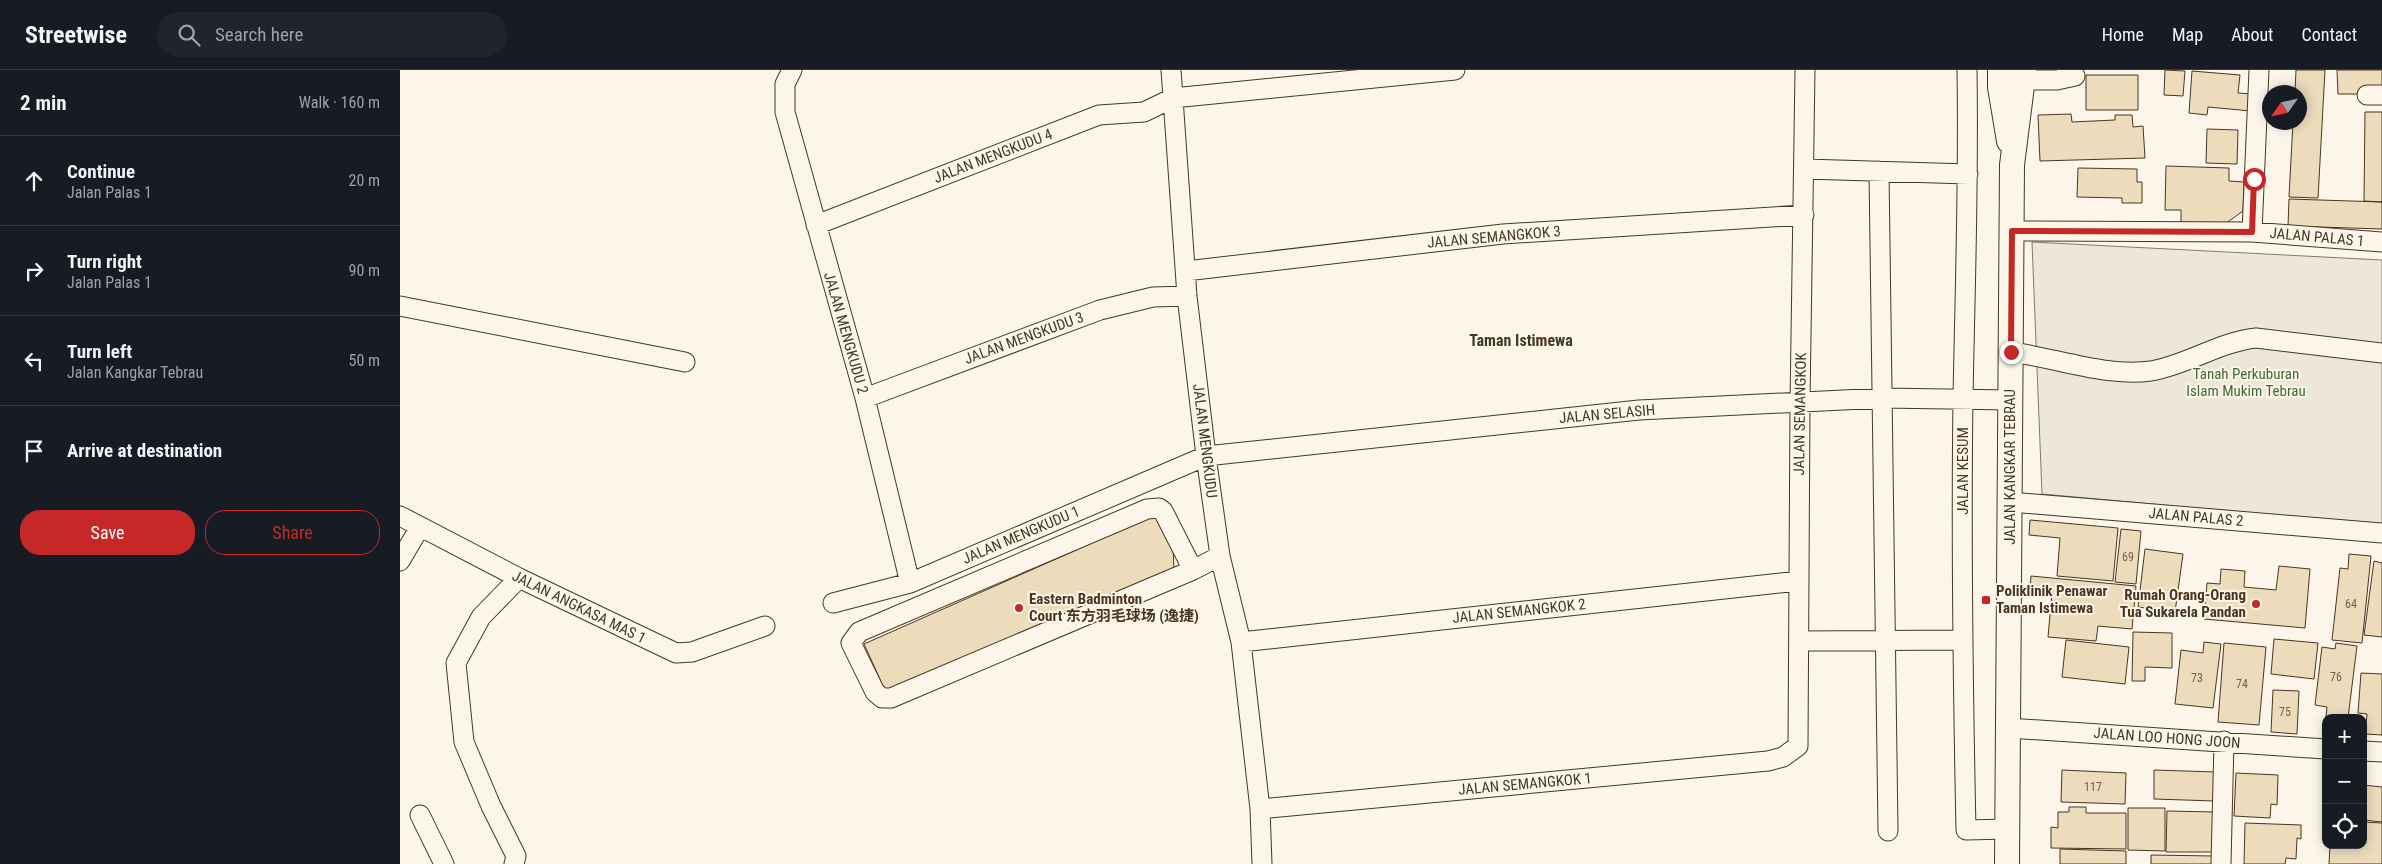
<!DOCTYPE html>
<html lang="en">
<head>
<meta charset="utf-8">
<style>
	:root { --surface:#171b24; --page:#20242c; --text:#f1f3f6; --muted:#9ea1a6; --line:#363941; --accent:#c62828 }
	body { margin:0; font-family:"Roboto Condensed","Noto Sans SC",sans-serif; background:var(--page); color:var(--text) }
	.controls { position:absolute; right:15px; bottom:15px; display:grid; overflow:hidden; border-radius:10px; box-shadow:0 2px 12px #0003 }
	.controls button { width:45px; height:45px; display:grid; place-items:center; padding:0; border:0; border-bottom:1px solid var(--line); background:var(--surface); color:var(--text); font:25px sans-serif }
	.compass { position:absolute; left:1862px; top:15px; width:45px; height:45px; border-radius:50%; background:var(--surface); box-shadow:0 2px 12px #0003; rotate:236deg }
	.stop { position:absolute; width:15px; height:15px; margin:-11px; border:4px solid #c62828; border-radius:50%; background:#fff }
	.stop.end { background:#c62828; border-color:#fff; box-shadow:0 1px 5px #0008 }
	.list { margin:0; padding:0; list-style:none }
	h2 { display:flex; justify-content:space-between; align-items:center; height:65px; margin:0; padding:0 20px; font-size:21px }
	h2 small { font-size:16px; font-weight:400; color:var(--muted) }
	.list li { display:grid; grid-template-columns:32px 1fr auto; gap:15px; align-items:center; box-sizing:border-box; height:90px; padding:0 20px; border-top:1px solid var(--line) }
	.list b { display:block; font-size:19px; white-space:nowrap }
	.list p { margin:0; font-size:16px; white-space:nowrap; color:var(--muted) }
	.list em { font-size:16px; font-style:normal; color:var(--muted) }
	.actions { display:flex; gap:10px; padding:15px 20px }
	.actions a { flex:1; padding:11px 0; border:1px solid var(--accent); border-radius:20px; text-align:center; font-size:18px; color:var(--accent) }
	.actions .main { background:var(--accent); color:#fff }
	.icon { flex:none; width:28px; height:28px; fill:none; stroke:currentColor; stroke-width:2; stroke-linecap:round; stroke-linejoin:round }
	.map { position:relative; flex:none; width:1982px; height:794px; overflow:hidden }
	header { display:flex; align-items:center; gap:30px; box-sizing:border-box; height:70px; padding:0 25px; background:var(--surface); border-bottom:1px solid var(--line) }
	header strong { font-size:24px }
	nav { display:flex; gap:28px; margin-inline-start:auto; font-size:18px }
	.search { width:350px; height:45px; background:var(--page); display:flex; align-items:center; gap:12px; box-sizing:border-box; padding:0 18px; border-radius:28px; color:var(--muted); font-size:19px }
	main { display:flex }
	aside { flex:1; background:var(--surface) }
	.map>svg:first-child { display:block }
</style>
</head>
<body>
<header>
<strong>Streetwise</strong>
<div class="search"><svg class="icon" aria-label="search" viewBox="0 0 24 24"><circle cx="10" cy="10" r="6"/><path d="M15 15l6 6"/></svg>Search here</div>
<nav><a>Home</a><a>Map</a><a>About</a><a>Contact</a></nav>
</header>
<main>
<aside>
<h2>2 min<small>Walk · 160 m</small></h2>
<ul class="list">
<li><svg class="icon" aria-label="ahead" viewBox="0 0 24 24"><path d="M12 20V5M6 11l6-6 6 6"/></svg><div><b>Continue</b><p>Jalan Palas 1</p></div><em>20 m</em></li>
<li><svg class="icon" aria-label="right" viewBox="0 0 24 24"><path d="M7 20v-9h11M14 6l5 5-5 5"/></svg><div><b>Turn right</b><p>Jalan Palas 1</p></div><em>90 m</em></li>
<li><svg class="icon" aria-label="left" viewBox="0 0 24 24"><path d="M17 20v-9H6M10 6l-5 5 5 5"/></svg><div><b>Turn left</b><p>Jalan Kangkar Tebrau</p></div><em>50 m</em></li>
<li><svg class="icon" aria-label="arrive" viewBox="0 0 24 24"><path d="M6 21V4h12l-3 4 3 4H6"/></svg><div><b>Arrive at destination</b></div></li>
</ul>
<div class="actions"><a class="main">Save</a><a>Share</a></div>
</aside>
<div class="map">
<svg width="1982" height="794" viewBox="0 0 1982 794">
	<rect width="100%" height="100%" fill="#fbf6e9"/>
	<path fill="#ede6d9" stroke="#887966" d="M1632,172L1982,190V455L1642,424Z"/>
	<path fill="#ecdcbc" stroke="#4a3520" d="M1765,0L1785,1L1783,26L1764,25Z
		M1896,0H1925L1918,128L1889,127L1893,52H1900V22H1895Z
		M1937,0H1982V24H1938Z
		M1792,1L1840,5L1838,23L1852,24L1851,41L1808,37L1807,45L1789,43Z
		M1686,5H1738V40H1686Z
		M1965,42H1982V132L1964,131Z
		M1671,44L1672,52L1715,50V45H1732L1733,57L1743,56L1745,88L1640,91L1638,45Z
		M1807,59L1838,60L1837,94L1806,93Z
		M1766,96L1829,98V111L1844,112L1843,141L1825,154L1781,153V140H1765Z
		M1678,98L1737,99V112H1742V133H1722V128L1677,127Z
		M1889,129L1982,132V159L1888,156Z
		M760,443L773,472L774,503L489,629L464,574Z
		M1630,450L1718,458L1713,511L1657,506L1660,468L1629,465Z
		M1721,459L1741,461L1736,514L1715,512Z
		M1745,479L1783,484L1775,542L1738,537Z
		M1949,484L1971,486L1962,573L1932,570L1940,498L1948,499Z
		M1974,491L1982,493V567L1964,565Z
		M1879,496L1910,499L1905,558L1804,549L1807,513L1820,514L1821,499L1845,501L1844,517L1876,520Z
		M1631,506L1736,516L1732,559L1698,556L1696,571L1648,567L1652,523L1630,520Z
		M1733,562L1772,563V598L1745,597V611H1732Z
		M1874,569L1918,573L1914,609L1871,604Z
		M1666,570L1729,577L1725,614L1662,607Z
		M1804,572L1821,574L1813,638L1775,634L1781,580L1803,583Z
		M1824,573L1866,577L1859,655L1818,652Z
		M1936,573L1957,576L1948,648L1926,647L1927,637L1915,635L1922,577L1935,579Z
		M1961,603L1982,604V665L1965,664L1967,644L1958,643Z
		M1873,620L1899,621L1897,664L1871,662Z
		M1662,700L1726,703L1725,734L1661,732Z
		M1754,700L1816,702L1815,731L1754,729Z
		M1836,703L1878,705L1877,735L1871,734L1870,748L1834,746Z
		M1963,715L1982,717V752L1963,750Z
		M1669,737H1686V743H1726V779L1651,778V757L1658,758V742H1669Z
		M1728,738H1765V781L1728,780Z
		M1767,741L1815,742V782H1766Z
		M1963,752L1982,753V794H1929L1930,775H1963Z
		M1845,753L1901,755V769L1897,768L1896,789L1886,788L1885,794H1844Z
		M1660,779L1726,781V794H1660Z
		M1751,785L1814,786V794H1751Z"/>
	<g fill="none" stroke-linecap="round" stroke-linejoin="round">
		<g stroke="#4a3520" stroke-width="21">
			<path id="minor" d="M392,0L385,14V42L465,328L510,513
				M771,0L787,226L806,386L820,486L841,572L860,739L862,794
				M1567,0C1569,110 1565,219 1563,328C1561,472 1563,616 1566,760L1608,759
				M1624,10H1657L1675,6
				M1967,25H1982
				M1405,99L1568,104
				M1479,101L1488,761
				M416,155L699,45L744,42L773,28L1055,0
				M1612,161L1852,162L1982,172
				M1852,162L1859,0
				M786,201L1103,164L1404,145
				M0,236L285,292
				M1611,282C1657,288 1704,307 1751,301C1787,295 1819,272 1856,268L1982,283
				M465,328L700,240L753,227L787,226
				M1610,432L1982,463
				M0,446L119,508L276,583L292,582L365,556
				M0,491L20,457
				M793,500L491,628H482L475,622L451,573L459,562L747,439L759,438L763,441L793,500L820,486
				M433,533L510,513L806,386L1239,340L1483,328L1611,330
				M1400,571L1562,570
				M841,572L1398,511
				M1608,658L1926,679
				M1963,681L1982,682
				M860,739L1368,691L1383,687L1398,676L1400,333L1405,0
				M20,745L44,794
				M114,794L116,786L91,736L64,672L56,593L81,547L119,508
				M1821,794L1824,671"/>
		</g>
		<g stroke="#4a3520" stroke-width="26">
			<path id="major" d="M1600,0V17L1609,71
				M1607,794L1612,95L1624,0"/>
		</g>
		<use href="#minor" stroke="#fbf6e9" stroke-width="19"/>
		<use href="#major" stroke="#fbf6e9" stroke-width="24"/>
	</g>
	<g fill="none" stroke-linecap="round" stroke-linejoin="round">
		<path stroke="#c62828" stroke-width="6" d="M1611,282L1612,161L1852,162L1854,109"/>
	</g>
	<g fill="#c62828" stroke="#fbf6e9" stroke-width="2">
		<rect x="1581" y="525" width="10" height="10" rx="2.5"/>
		<circle cx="1856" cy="534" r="5"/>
		<circle cx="619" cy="538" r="5"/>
	</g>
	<g text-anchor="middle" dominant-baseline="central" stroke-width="4" stroke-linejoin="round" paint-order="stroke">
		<g font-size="12" fill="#725f47">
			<text x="1728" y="487">69</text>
			<text x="1951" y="534">64</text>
			<text x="1936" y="607">76</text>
			<text x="1797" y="608">73</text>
			<text x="1842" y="614">74</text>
			<text x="1885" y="642">75</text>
			<text x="1693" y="717">117</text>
		</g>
		<g font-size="15" fill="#4a3520" stroke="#fbf6e9">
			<text transform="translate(593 86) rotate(-21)">JALAN MENGKUDU 4</text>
			<text transform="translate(1094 167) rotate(-5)">JALAN SEMANGKOK 3</text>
			<text transform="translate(1917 167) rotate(5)">JALAN PALAS 1</text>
			<text transform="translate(446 263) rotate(74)">JALAN MENGKUDU 2</text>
			<text transform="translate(624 268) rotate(-20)">JALAN MENGKUDU 3</text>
			<text transform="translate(1207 344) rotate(-5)">JALAN SELASIH</text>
			<text transform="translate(1400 344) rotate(-89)">JALAN SEMANGKOK</text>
			<text transform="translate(805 371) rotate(83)">JALAN MENGKUDU</text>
			<text transform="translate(1610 397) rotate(-90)">JALAN KANGKAR TEBRAU</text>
			<text transform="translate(1563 401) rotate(-90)">JALAN KESUM</text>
			<text transform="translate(1796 447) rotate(5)">JALAN PALAS 2</text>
			<text transform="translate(621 465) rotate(-23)">JALAN MENGKUDU 1</text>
			<text transform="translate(179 537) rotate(26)">JALAN ANGKASA MAS 1</text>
			<text transform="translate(1119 541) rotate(-6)">JALAN SEMANGKOK 2</text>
			<text transform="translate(1767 668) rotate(4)">JALAN LOO HONG JOON</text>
			<text transform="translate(1125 714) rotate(-5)">JALAN SEMANGKOK 1</text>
		</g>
		<g font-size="15" fill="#436837" stroke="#fbf6e9">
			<text x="1846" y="304">Tanah Perkuburan<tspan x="1846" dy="17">Islam Mukim Tebrau</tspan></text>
		</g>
		<g font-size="15" font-weight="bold" fill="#4a3520" stroke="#fbf6e9" text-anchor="start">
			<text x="1596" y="521">Poliklinik Penawar<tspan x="1596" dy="17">Taman Istimewa</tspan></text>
			<text x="1846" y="525" text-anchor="end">Rumah Orang-Orang<tspan x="1846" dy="17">Tua Sukarela Pandan</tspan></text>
			<text x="629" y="529">Eastern Badminton<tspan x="629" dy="17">Court 东方羽毛球场 (逸捷)</tspan></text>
		</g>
		<g font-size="16" font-weight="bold" fill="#4a3520" stroke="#fbf6e9">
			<text x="1121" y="270">Taman Istimewa</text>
		</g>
	</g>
</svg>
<div class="controls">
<button>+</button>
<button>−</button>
<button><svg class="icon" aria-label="locate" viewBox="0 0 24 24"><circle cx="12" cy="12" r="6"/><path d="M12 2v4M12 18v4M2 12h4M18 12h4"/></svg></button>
</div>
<svg class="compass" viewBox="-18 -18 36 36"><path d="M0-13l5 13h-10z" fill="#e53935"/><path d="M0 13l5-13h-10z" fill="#9ea1a6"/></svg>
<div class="stop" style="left:1854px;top:109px"></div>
<div class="stop end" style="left:1611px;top:282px"></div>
</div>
</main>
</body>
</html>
